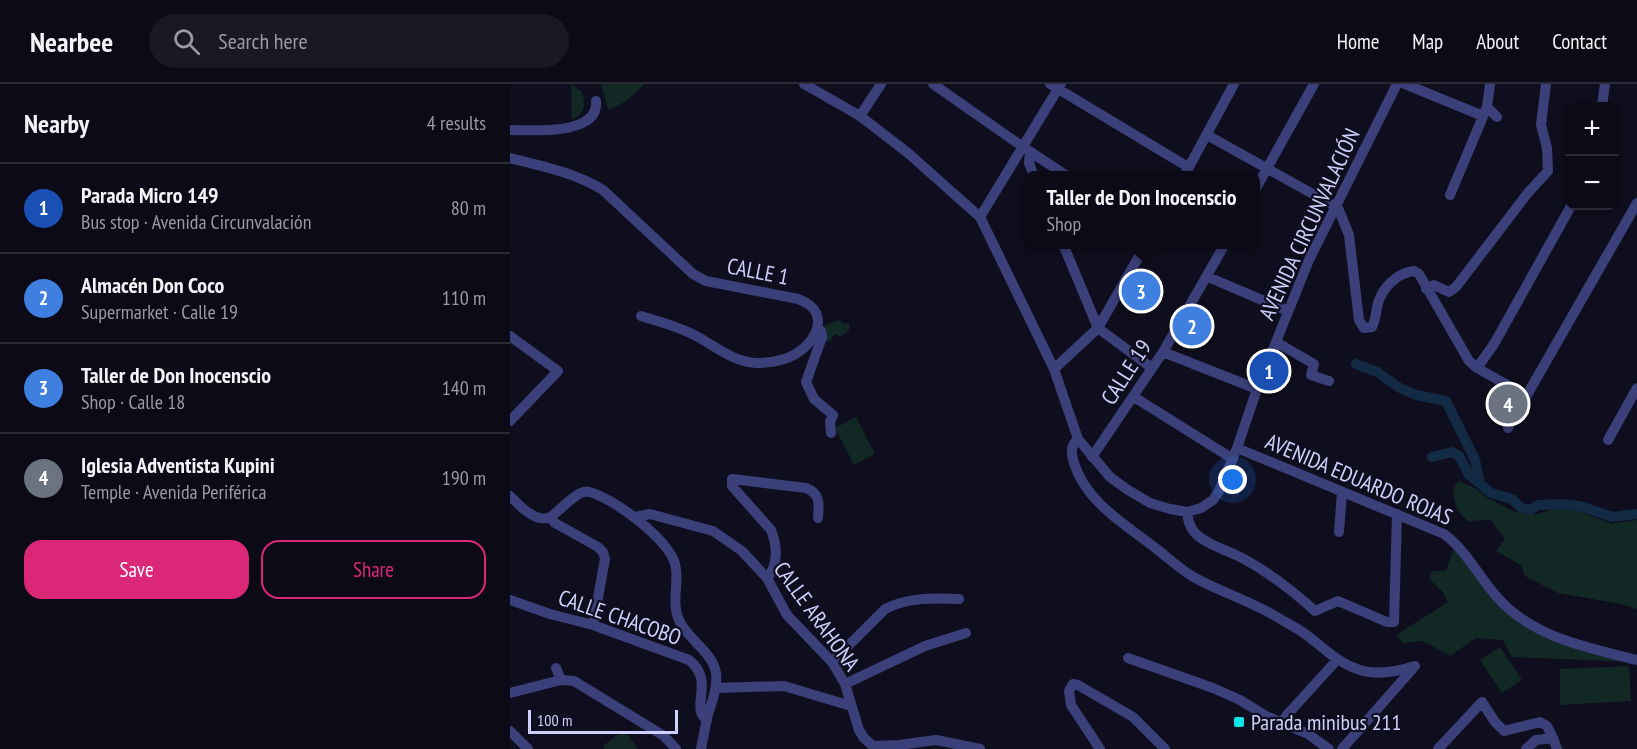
<!DOCTYPE html>
<html lang="en">
<head>
<meta charset="utf-8">
<style>
	:root { --surface:#0b0a16; --page:#191823; --text:#f1f3f6; --muted:#9a9aa1; --line:#2b2b35; --accent:#db2777 }
	body { margin:0; font-family:"PT Sans Narrow",sans-serif; background:var(--page); color:var(--text) }
	.controls { position:absolute; right:18px; top:18px; display:grid; overflow:hidden; border-radius:12px; box-shadow:0 3px 15px #0003 }
	.controls button { width:54px; height:54px; display:grid; place-items:center; padding:0; border:0; border-bottom:2px solid var(--line); background:var(--surface); color:var(--text); font:30px sans-serif }
	.scale { position:absolute; left:18px; bottom:15px; width:150px; box-sizing:border-box; padding-left:6px; border:3px solid #d0cffb; border-top:0; font-size:16px; line-height:21px; white-space:nowrap; color:#d0cffb; -webkit-text-stroke:4px #0f0e1e; paint-order:stroke }
	.you { position:absolute; left:723px; top:396px; width:21px; height:21px; margin:-15px; border:4px solid #fff; border-radius:50%; background:#1a73e8; box-shadow:0 0 0 9px #1a73e833 }
	.badge { display:grid; place-items:center; width:39px; height:39px; border-radius:50%; background:var(--accent); color:#fff; font-size:20px; font-weight:700 }
	.pin { position:absolute; translate:-50% -50%; border:3px solid #fff; box-shadow:0 2px 6px #0006 }
	.popup { position:absolute; left:513px; top:87px; width:237px; height:78px; box-sizing:border-box; display:grid; place-content:center; border-radius:12px; background:var(--surface); filter:drop-shadow(0 2px 4px #0005); font-size:20px; white-space:nowrap; color:var(--muted) }
	.popup b { font-size:22px; color:var(--text) }
	.popup::after { content:''; position:absolute; left:50%; top:100%; margin-left:-12px; border:12px solid transparent; border-top-color:var(--surface) }
	.list { margin:0; padding:0; list-style:none }
	h2 { display:flex; justify-content:space-between; align-items:center; height:78px; margin:0; padding:0 24px; font-size:26px }
	h2 small { font-size:20px; font-weight:400; color:var(--muted) }
	.list li { display:grid; grid-template-columns:39px 1fr auto; gap:18px; align-items:center; box-sizing:border-box; height:90px; padding:0 24px; border-top:2px solid var(--line) }
	.list b { display:block; font-size:22px; white-space:nowrap }
	.list p { margin:0; font-size:20px; white-space:nowrap; color:var(--muted) }
	.list em { font-size:20px; font-style:normal; color:var(--muted) }
	.actions { display:flex; gap:12px; padding:18px 24px }
	.actions a { flex:1; padding:14px 0; border:2px solid var(--accent); border-radius:18px; text-align:center; font-size:21px; color:var(--accent) }
	.actions .main { background:var(--accent); color:#fff }
	.icon { flex:none; width:33px; height:33px; fill:none; stroke:currentColor; stroke-width:2; stroke-linecap:round; stroke-linejoin:round }
	.map { position:relative; flex:none; width:1127px; height:665px; overflow:hidden }
	header { display:flex; align-items:center; gap:36px; box-sizing:border-box; height:84px; padding:0 30px; background:var(--surface); border-bottom:2px solid var(--line) }
	header strong { font-size:28px }
	nav { display:flex; gap:33px; margin-inline-start:auto; font-size:21px }
	.search { width:420px; height:54px; background:var(--page); display:flex; align-items:center; gap:15px; box-sizing:border-box; padding:0 21px; border-radius:33px; color:var(--muted); font-size:22px }
	main { display:flex }
	aside { flex:1; background:var(--surface) }
	.map>svg:first-child { display:block }
</style>
</head>
<body>
<header>
<strong>Nearbee</strong>
<div class="search"><svg class="icon" aria-label="search" viewBox="0 0 24 24"><circle cx="10" cy="10" r="6"/><path d="M15 15l6 6"/></svg>Search here</div>
<nav><a>Home</a><a>Map</a><a>About</a><a>Contact</a></nav>
</header>
<main>
<aside>
<h2>Nearby<small>4 results</small></h2>
<ul class="list">
<li><span class="badge" style="background:#1a4fb4">1</span><div><b>Parada Micro 149</b><p>Bus stop · Avenida Circunvalación</p></div><em>80 m</em></li>
<li><span class="badge" style="background:#3f7fe0">2</span><div><b>Almacén Don Coco</b><p>Supermarket · Calle 19</p></div><em>110 m</em></li>
<li><span class="badge" style="background:#3f7fe0">3</span><div><b>Taller de Don Inocenscio</b><p>Shop · Calle 18</p></div><em>140 m</em></li>
<li><span class="badge" style="background:#6b7280">4</span><div><b>Iglesia Adventista Kupini</b><p>Temple · Avenida Periférica</p></div><em>190 m</em></li>
</ul>
<div class="actions"><a class="main">Save</a><a>Share</a></div>
</aside>
<div class="map">
<svg width="1127" height="665" viewBox="0 0 1127 665">
	<rect width="100%" height="100%" fill="#0f0e1e"/>
	<path fill="#112825" d="M61,0L72,8C76,21 75,29 62,36Z
		M91,0H134C126,10 111,22 98,26Z
		M330,236L332,239L339,240V246L330,253L328,251H324L320,258L316,257L315,241Z
		M346,333L365,370L344,381L325,344Z
		M949,397L965,404L979,415L1005,428L1027,430L1046,424L1063,425L1102,440L1127,436V525L1111,520L1048,509L1015,492L1011,481L986,467L995,455L981,436L958,437C946,428 945,419 943,405Z
		M945,462L973,496L1023,541L1127,578L1002,573L993,556L966,554L940,572L913,557L893,559L886,551L938,518L933,508L919,495L922,487L936,486Z
		M990,563L1012,596L992,609L970,576Z
		M1119,582L1121,617L1050,621V585Z
		M114,646L128,665H95L93,662Z"/>
	<g fill="none" stroke-linecap="round" stroke-linejoin="round">
		<path stroke="#122a44" stroke-width="10" d="M846,280L867,288L890,304L906,311L936,317L965,376L970,400
			M922,373L942,368L949,372L959,391L981,409L1002,415L1010,423L1020,426L1028,421L1050,420L1070,422L1102,433L1127,430"/>
		<path stroke="#3c407a" stroke-width="10" d="M294,0L350,32L398,69L470,133L544,285L568,355L600,393L618,406L640,419L660,425L677,428L691,424L703,416L709,407L727,364L747,305L799,176L887,0
			M423,0L513,63L557,92
			M540,0L678,83
			M895,0L973,32
			M1092,22L1095,0
			M977,23L987,33
			M350,32L371,0
			M0,46C21,46 90,52 86,17
			M697,51L828,124L839,151L849,236L854,244L862,243C866,235 866,227 868,219C873,203 887,189 904,187L909,190L959,277L967,284L1017,312
			M520,68L519,79L524,92
			M0,74C32,82 65,89 93,106L183,190L196,197L288,215C327,229 302,267 274,275C265,278 255,279 246,279C224,278 206,263 188,253C170,243 150,238 131,232
			M674,92L724,0
			M745,106L804,0
			M940,111L977,23L980,0
			M470,133L551,0
			M553,160L588,244L642,284
			M698,193L778,227
			M916,205L924,201L939,208L946,203L1017,110L1038,87L1037,64L1031,41L1036,0
			M308,245L311,247L312,253L296,298L304,315L323,331L320,338L321,349
			M0,252L48,287L0,337
			M766,258L804,280L801,291L819,297
			M653,268L747,305
			M967,284L984,260L1061,122
			M544,285L588,244L636,160
			M624,313L723,375
			M998,344L1127,119
			M568,355C560,362 561,369 564,379C576,419 618,442 648,466C662,477 673,488 689,496C714,509 742,518 767,533C777,539 789,545 798,552C814,564 827,578 847,585C866,592 886,588 905,582
			M1098,356L1127,304
			M727,364L934,450C957,467 968,492 987,513C1023,554 1076,563 1127,576
			M582,373L653,268L715,160
			M0,412C8,420 24,438 38,434C44,432 57,418 63,414C69,410 72,407 79,408C104,414 158,455 165,480C170,498 160,519 170,538C179,556 203,569 206,589C208,605 201,619 197,634C195,644 193,655 191,665
			M677,428C678,435 679,443 685,449C698,462 718,466 734,475C760,489 783,507 805,527L828,517L877,538H884L887,430
			M40,433L45,439L88,463L93,468L95,475L83,541
			M125,433L140,430L203,447L232,467L257,494L277,531L322,578L335,600L349,646L354,654L363,662L389,661L426,656L470,665
			M829,448L832,408
			M257,494C269,481 267,461 261,446L222,402V395L296,404C311,410 309,420 308,434
			M0,516L40,530L83,541L179,576C206,597 179,624 197,636
			M618,574L703,604L730,616L756,632L798,650L819,665
			M322,578L375,525C399,513 423,514 449,515
			M46,584L51,596
			M335,600L415,562L456,549
			M206,604L274,602L341,622
			M0,609L51,596L64,597L154,652L166,665
			M772,639L776,632L827,576
			M0,647L18,665
			M590,665L561,621L559,607L563,600L568,601L623,633L655,665
			M832,665L905,582
			M928,665L972,618L985,638L994,647L1030,638L1037,642L1043,654
			M1016,665L1026,656L1043,654L1047,665"/>
	</g>
	<rect fill="#11e4e5" stroke="#0f0e1e" stroke-width="2" x="723" y="632" width="12" height="12" rx="3"/>
	<g text-anchor="middle" dominant-baseline="central" stroke-width="4.5" stroke-linejoin="round" paint-order="stroke">
		<g font-size="22" fill="#d0cffb" stroke="#0f0e1e">
			<text transform="translate(799 140) rotate(-65)">AVENIDA CIRCUNVALACIÓN</text>
			<text transform="translate(248 187) rotate(11)">CALLE 1</text>
			<text transform="translate(616 288) rotate(-57)">CALLE 19</text>
			<text transform="translate(849 395) rotate(23)">AVENIDA EDUARDO ROJAS</text>
			<text transform="translate(307 532) rotate(54)">CALLE ARAHONA</text>
			<text transform="translate(110 533) rotate(19)">CALLE CHACOBO</text>
		</g>
		<g font-size="22" fill="#d0cffb" stroke="#0f0e1e" text-anchor="start">
			<text x="741" y="638">Parada minibus 211</text>
		</g>
	</g>
</svg>
<div class="controls">
<button>+</button>
<button>−</button>
</div>
<div class="scale">100 m</div>
<div class="you"></div>
<div class="pin badge" style="left:759px;top:287px;background:#1a4fb4">1</div>
<div class="pin badge" style="left:682px;top:242px;background:#3f7fe0">2</div>
<div class="pin badge" style="left:631px;top:207px;background:#3f7fe0">3</div>
<div class="popup"><b>Taller de Don Inocenscio</b>Shop</div>
<div class="pin badge" style="left:998px;top:320px;background:#6b7280">4</div>
</div>
</main>
</body>
</html>
